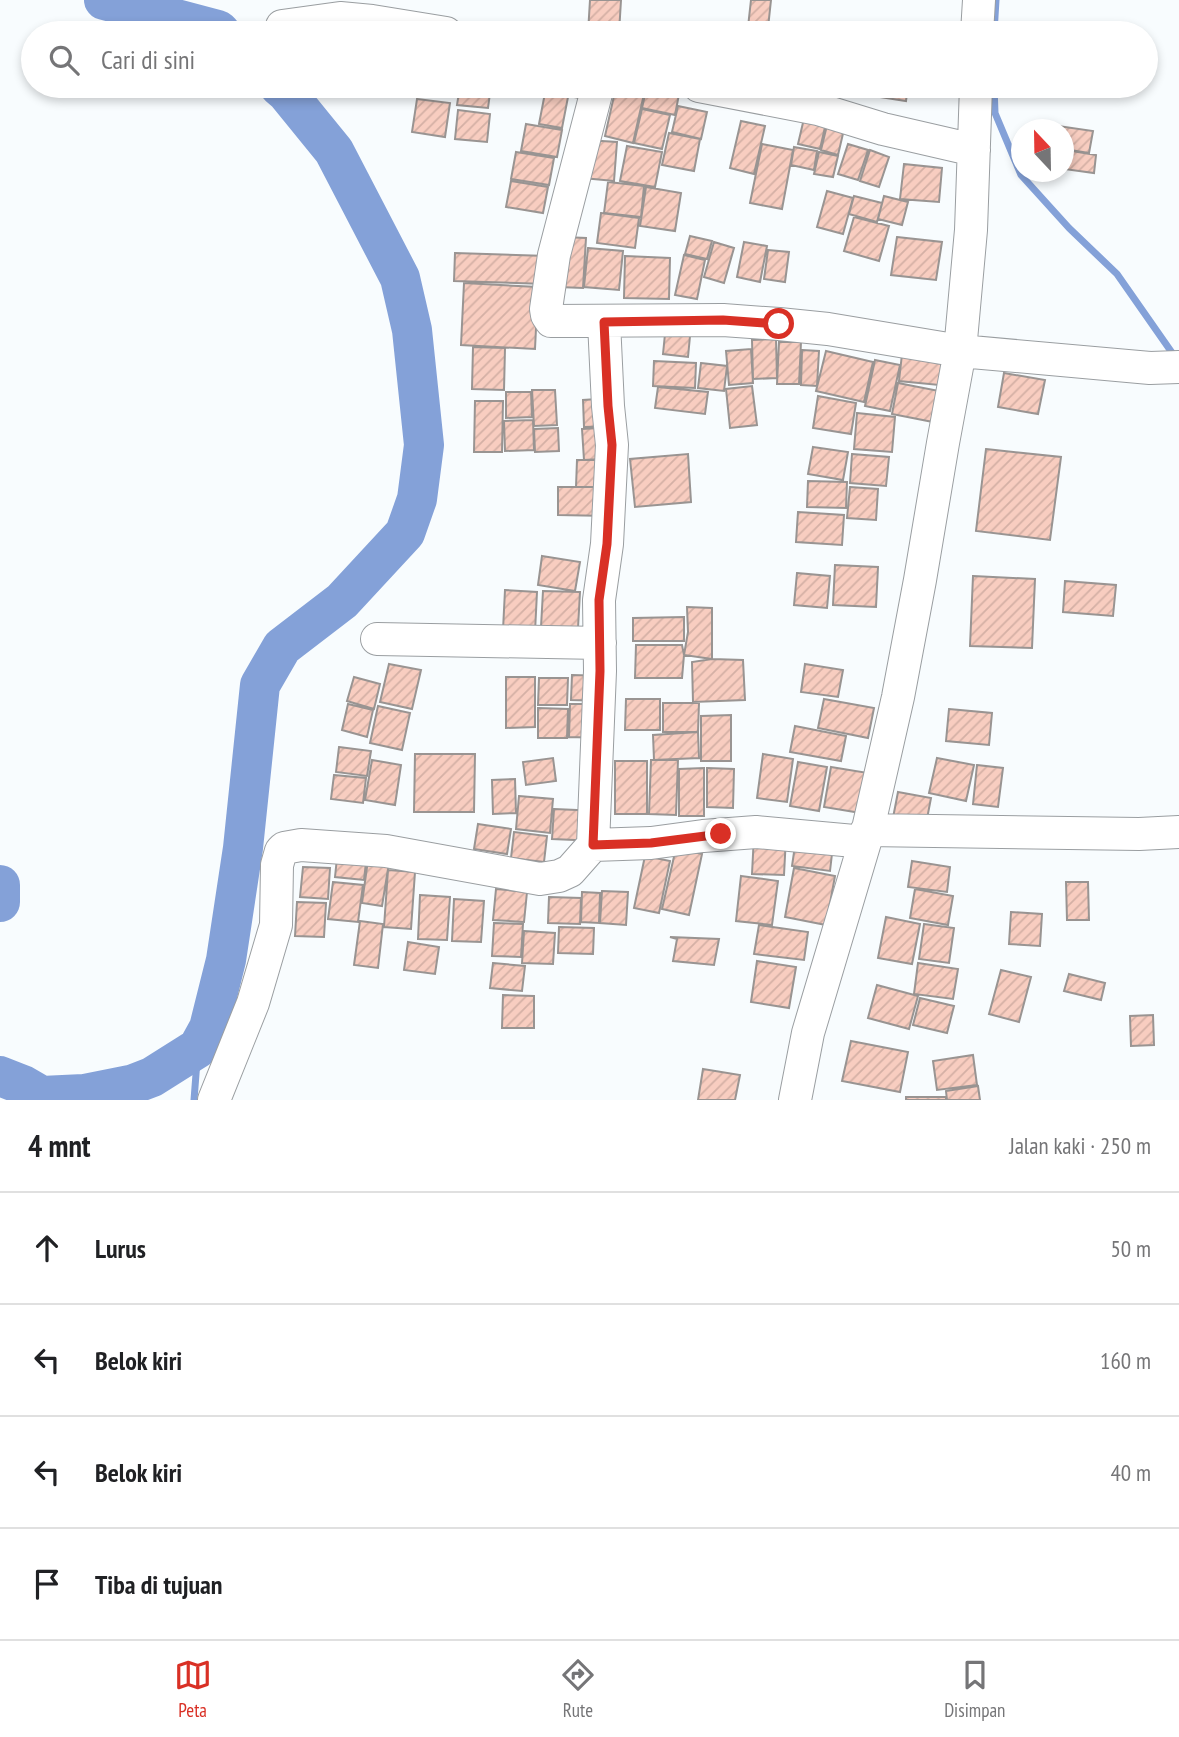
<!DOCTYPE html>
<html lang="id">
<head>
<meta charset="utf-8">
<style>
	:root { --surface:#fff; --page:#f2f2f2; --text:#202124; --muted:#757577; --line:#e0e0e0; --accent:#d93025 }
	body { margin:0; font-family:"PT Sans Narrow",sans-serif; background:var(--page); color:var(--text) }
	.compass { position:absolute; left:1011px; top:119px; width:63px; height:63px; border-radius:50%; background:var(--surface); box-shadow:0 4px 10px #0003; rotate:338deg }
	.stop { position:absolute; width:21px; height:21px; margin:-16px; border:5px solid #d93025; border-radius:50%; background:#fff }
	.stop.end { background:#d93025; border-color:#fff; box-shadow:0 2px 7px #0008 }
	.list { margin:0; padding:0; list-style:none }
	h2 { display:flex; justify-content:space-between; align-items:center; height:91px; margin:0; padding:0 28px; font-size:30px }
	h2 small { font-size:23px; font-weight:400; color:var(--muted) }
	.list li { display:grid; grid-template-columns:46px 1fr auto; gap:21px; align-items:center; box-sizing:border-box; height:112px; padding:0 28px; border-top:2px solid var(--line) }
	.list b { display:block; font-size:26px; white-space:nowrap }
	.list em { font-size:23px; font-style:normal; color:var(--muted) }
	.icon { flex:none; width:38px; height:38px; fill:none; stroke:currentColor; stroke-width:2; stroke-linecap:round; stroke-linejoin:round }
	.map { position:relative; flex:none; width:1179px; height:1100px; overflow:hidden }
	.search { position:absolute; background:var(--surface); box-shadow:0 4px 10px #0003; left:21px; right:21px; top:21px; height:77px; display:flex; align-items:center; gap:18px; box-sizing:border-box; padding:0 24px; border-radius:38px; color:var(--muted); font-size:26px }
	.sheet { height:539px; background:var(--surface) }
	nav { display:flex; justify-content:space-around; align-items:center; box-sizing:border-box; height:98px; border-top:2px solid var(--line); background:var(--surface); font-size:19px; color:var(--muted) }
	nav a { display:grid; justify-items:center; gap:4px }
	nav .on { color:var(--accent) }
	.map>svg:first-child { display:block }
</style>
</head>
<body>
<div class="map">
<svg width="1179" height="1100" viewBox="0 0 1179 1100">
	<defs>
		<pattern id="building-hatch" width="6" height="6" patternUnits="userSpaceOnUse" patternTransform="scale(1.75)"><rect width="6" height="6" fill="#f8cdc0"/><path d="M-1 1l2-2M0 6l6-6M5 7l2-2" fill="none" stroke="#d4b0a5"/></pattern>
	</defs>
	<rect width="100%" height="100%" fill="#f8fcfe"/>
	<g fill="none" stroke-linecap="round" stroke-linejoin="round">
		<path stroke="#84a1d8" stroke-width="7" d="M994,33L996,0
			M994,86L995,113L1021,175L1069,228L1117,274L1175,357
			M194,1100L198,1048"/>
		<path stroke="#84a1d8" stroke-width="40" d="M104,0L218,30L221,33
			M0,885V902
			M0,1076L23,1085L42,1096L84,1094L134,1084L152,1077L198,1048L209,1028L226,960L243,848L260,685L282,647L342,601L405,533L417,499L424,445L412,330L400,278L334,151L286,92L279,86"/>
	</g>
	<path fill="url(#building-hatch)" stroke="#999492" stroke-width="2" d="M590,0H621L619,33H588Z
		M751,0H771L768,28L748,27Z
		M702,25L723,28L722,33H701Z
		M432,86H458L457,93L432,90Z
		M460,86H491L488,108L457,105Z
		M520,86H546L544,94L519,88Z
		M564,86H594L592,100L562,95Z
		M647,86H666L680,89L675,115L642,108Z
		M874,86H908L906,101L873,96Z
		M616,87L644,94L633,143L605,136Z
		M545,93L568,97L562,128L539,124Z
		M417,99L450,103L445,137L412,132Z
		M678,106L707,112L701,139L672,132Z
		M642,109L670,115L662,149L634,143Z
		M458,110L490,114L487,142L455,139Z
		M806,110L828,114L820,149L798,144Z
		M741,121L765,126L754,174L730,168Z
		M828,121L845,125L838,155L821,150Z
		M526,124L562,130L557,157L521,151Z
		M1058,126L1093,131L1089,153L1064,149V130H1058Z
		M669,133L700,139L694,171L662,165Z
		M586,140L617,142L614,181L583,178Z
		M762,144L793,150L782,209L750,203Z
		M848,144L868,150L858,180L838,174Z
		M627,146L662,152L655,187L620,181Z
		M794,147L817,151L814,170L791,165Z
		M870,150L889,157L879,187L860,181Z
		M1066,150L1096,155L1094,173L1064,169Z
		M516,152L554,158L549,185L511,179Z
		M819,152L838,156L833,177L814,174Z
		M904,164L942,168L939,202L900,199Z
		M511,181L548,187L543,213L506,207Z
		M608,182L644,186L641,217L604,213Z
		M646,187L681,193L675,231L640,226Z
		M827,191L853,198L843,234L817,227Z
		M854,196L882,203L877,222L849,214Z
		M884,196L908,202L902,225L878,219Z
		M601,213L639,218L635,248L597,243Z
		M854,217L889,226L879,261L844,251Z
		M690,236L712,241L707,259L685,254Z
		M563,237L586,238L583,288L559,287Z
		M897,237L942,242L936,280L891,275Z
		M714,242L734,248L724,283L704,277Z
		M744,242L767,246L760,282L737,277Z
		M588,248L623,251L619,290L584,287Z
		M768,250L789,252L785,282L764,279Z
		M455,253L547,256L546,284L454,281Z
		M684,255L705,260L697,299L675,295Z
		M625,256L670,258L669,299L624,298Z
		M464,283L538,287L535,349L461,345Z
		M666,324L691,326L688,357L663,354Z
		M776,339L777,378L753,379L752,340Z
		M779,342H801L799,384H777Z
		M473,347L505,348L504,390L472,389Z
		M751,349L753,383L729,385L726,351Z
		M802,350L819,351L817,386L801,385Z
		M826,351L873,362L864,402L816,391Z
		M902,354L942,358L939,385L899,381Z
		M875,360L900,365L890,411L865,406Z
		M654,361L696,363L695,388L653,386Z
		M701,363L727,366L724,391L698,388Z
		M1004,373L1045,380L1038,414L998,407Z
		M898,383L939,391L933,422L892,414Z
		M752,386L757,425L730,428L726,389Z
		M658,387L708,392L705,414L655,408Z
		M532,390H555L557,425L534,426Z
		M506,392H531L532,417L506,418Z
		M818,396L856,403L851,434L813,428Z
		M613,398L615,426L584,427L583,400Z
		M475,401H503L502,452H474Z
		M857,413L895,417L892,452L854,449Z
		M533,420L534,450L505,451L504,421Z
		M616,427L618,458L584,460L582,429Z
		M558,428L559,451L535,452L534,429Z
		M813,447L848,452L843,480L808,474Z
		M986,449L1061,457L1050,540L976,531Z
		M688,454L691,502L635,507L630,459Z
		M852,454L889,457L886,486L850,483Z
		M577,460H610V487H576Z
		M808,481L847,482L846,508L807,507Z
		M558,487H608V516L558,515Z
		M850,487L878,489L876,520L847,518Z
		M798,512L844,515L842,545L796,542Z
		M542,556L580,562L575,591L538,585Z
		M835,565L878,567L876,607L833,605Z
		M797,573L830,576L827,608L794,605Z
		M973,576L1035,579L1032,648L970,646Z
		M1065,581L1116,585L1113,616L1063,612Z
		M505,590L537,592L535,632L503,630Z
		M543,591L580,592L578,628L541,627Z
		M687,607L712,608V659L684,655L688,632Z
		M684,617V641H633V618Z
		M636,645H682L684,655L682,678H635Z
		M712,659L743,660L745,700L693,702L692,662Z
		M389,664L421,670L412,709L380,702Z
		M805,664L843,670L838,697L801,692Z
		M572,675L607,676L606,701L571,700Z
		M354,677L380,684L374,709L347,701Z
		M506,677H535V727L506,728Z
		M539,678H568L567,705H538Z
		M626,699H660V730H625Z
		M824,699L874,708L868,738L818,728Z
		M663,703H699L698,732H663Z
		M348,704L373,710L367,737L342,730Z
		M570,704H606L605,738L569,737Z
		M378,706L410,713L402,750L370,743Z
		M538,708L568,709L567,738H538Z
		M949,709L992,713L989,745L946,741Z
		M731,715V761H701V716Z
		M795,726L846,736L841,761L790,752Z
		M698,732L699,758L654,760L653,735Z
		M339,747L371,751L367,776L336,772Z
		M415,754H475L474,812H414Z
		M763,754L793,759L787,802L757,798Z
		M553,758L556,781L526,785L523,762Z
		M937,758L974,765L966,801L929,793Z
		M372,760L401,765L395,805L365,800Z
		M651,760H678L676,815L649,814Z
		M615,761H647V814H615Z
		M798,762L827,767L819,811L790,806Z
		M977,765L1003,768L998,807L973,804Z
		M831,767L868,773L861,813L824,807Z
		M704,768V816H679V769Z
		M707,768L734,769L733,808L707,807Z
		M334,775L366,778L363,803L331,799Z
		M515,779L516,813L493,814L492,780Z
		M898,792L931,798L925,829L892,823Z
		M519,796L553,799L550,833L516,829Z
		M554,809L599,811L598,841L552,839Z
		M478,824L511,829L507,854L474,849Z
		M514,832L547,836L544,862L511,858Z
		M754,835L786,837L784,875L752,874Z
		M796,839L833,845L830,871L792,866Z
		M676,848L702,854L689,915L662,909Z
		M645,856L670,861L659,913L634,908Z
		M337,858L366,862L364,880L335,877Z
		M368,860L389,863L382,906L362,903Z
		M912,861L950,867L947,892L908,887Z
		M303,867L330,868L328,899L300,897Z
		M794,868L835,876L826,925L785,917Z
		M388,870L415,872L411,929L384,927Z
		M741,876L778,881L772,925L736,921Z
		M333,882L363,885L358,922L328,919Z
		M1066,882H1088L1089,920H1067Z
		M496,889L527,892L524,922L493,920Z
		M915,889L953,896L948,925L910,918Z
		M602,891L628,892L626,925L600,923Z
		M582,892L600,893L599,923L581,922Z
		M420,895L450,897L447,940L418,939Z
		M549,897L581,898L580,924L548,923Z
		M454,899L484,901L481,942L452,941Z
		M297,902L326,903L324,937L295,936Z
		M1011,912L1042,914L1040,946L1009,944Z
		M886,917L920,924L912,964L878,958Z
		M360,921L383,924L378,968L354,965Z
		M494,923L523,924L521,957L492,956Z
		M924,924L954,928L949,963L919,959Z
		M759,925L808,932L804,960L754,954Z
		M559,927L594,928L593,954L558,953Z
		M524,931L555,933L553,964L522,963Z
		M670,937L719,939L714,965L673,961L677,939Z
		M408,942L439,947L435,974L404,970Z
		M757,961L796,967L789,1008L751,1002Z
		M493,963L525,966L522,991L490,988Z
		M918,963L958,969L953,999L914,994Z
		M1001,970L1031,977L1019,1022L989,1014Z
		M1069,974L1105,983L1101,1000L1064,991Z
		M877,985L918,996L909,1029L868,1018Z
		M503,995L534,996V1028H502Z
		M920,998L954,1006L947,1033L913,1025Z
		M1153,1015L1154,1045L1131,1046L1130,1016Z
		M851,1041L908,1052L900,1092L842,1081Z
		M973,1055L977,1085L937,1090L933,1061Z
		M703,1069L740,1075L735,1100H698Z
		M978,1086L980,1100H947L946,1091Z
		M906,1097H946V1100H906Z"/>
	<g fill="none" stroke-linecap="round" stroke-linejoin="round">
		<g stroke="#9a9ea1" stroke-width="34">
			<path id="minor" d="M282,26L340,18L372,21L446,33
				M977,33L979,0
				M598,86L554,255L546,309L547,315L551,321L723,320L779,324L828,329L960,351L1150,368L1179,367
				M699,86L818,109L883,129L974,150
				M377,639L600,643
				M867,830L1139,834L1179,832
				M593,845L651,843L703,836L756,832L865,842
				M214,1100L253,1003L276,925L277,865L281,851L284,848L301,845L386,851L540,879L559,876L570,871L593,845L600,671L599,600L607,544L612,445L608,406L604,322
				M795,1100L808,1033L865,842L898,697L920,580L943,443L960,351L971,230L976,86"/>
		</g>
		<use href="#minor" stroke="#fff" stroke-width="32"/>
	</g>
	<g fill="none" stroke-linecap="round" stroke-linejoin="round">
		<path stroke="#d93025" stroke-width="9" d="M721,834L651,843L593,845L600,671L599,600L607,544L612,445L608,406L604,322L723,320L779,324"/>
	</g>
</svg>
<svg class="compass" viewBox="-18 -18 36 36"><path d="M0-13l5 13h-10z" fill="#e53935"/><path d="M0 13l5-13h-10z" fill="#757577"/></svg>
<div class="stop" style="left:779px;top:324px"></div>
<div class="stop end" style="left:721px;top:834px"></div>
<div class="search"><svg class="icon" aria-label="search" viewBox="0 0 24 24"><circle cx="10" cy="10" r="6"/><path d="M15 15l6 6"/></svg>Cari di sini</div>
</div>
<section class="sheet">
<h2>4 mnt<small>Jalan kaki · 250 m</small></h2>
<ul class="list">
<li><svg class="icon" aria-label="ahead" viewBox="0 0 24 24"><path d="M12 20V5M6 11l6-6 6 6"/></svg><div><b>Lurus</b></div><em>50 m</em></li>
<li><svg class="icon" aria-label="left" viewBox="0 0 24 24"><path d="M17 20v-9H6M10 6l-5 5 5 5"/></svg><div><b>Belok kiri</b></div><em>160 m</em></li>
<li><svg class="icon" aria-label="left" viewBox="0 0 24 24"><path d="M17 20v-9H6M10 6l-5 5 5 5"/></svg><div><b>Belok kiri</b></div><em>40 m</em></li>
<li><svg class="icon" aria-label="arrive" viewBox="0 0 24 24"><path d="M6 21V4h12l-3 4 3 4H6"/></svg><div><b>Tiba di tujuan</b></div></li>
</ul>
</section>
<nav>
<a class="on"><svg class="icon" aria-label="map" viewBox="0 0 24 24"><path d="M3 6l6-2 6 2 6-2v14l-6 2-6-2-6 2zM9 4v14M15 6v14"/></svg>Peta</a>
<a><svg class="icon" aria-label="directions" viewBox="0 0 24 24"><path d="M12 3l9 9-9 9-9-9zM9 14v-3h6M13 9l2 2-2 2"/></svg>Rute</a>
<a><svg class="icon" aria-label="saved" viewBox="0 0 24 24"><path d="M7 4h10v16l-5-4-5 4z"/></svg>Disimpan</a>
</nav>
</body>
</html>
